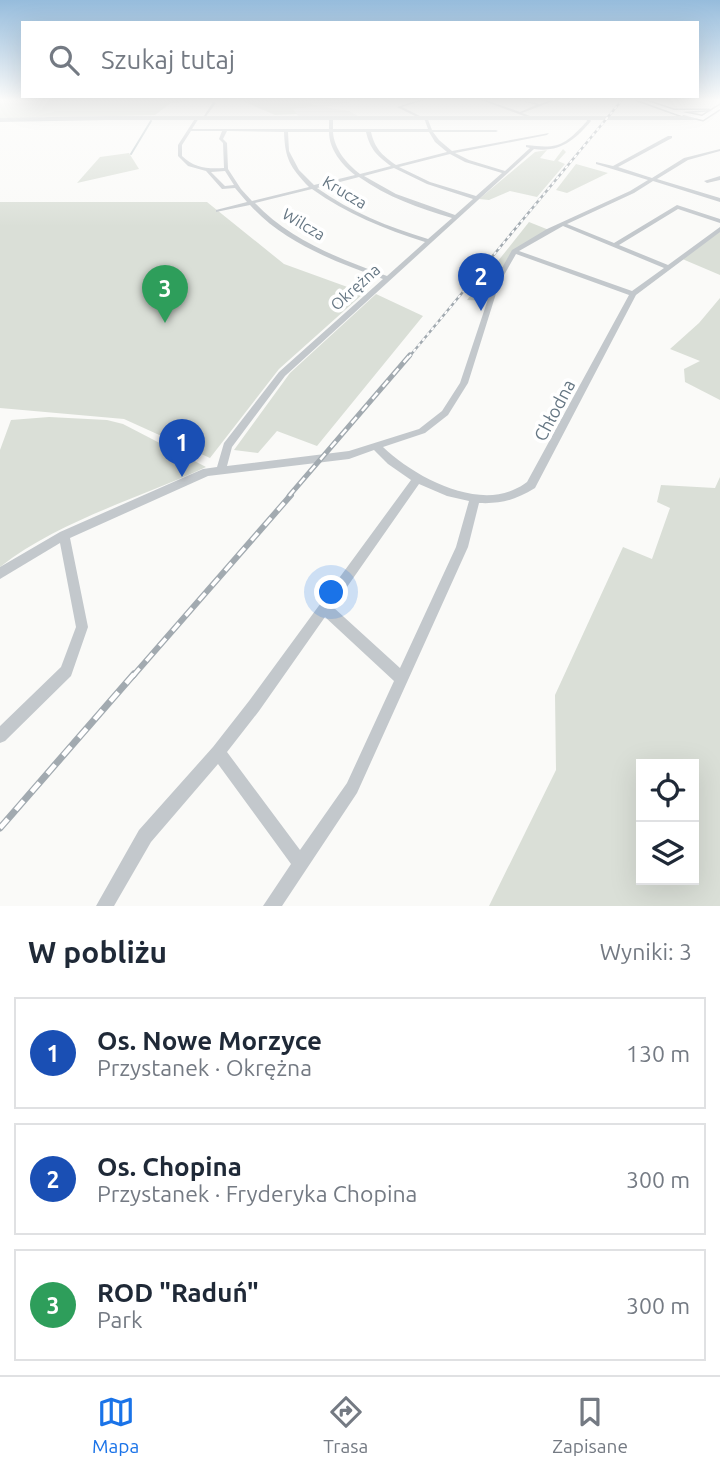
<!DOCTYPE html>
<html lang="pl">
<head>
<meta charset="utf-8">
<style>
	:root { --surface:#fff; --page:#f6f6f7; --text:#1f2937; --muted:#747a83; --line:#e0e1e3; --accent:#1a73e8 }
	body { margin:0; font-family:Ubuntu,sans-serif; background:var(--page); color:var(--text) }
	.controls { position:absolute; right:21px; bottom:21px; display:grid; overflow:hidden; border-radius:0px; box-shadow:0 7px 28px #0002 }
	.controls button { width:63px; height:63px; display:grid; place-items:center; padding:0; border:0; border-bottom:2px solid var(--line); background:var(--surface); color:var(--text); font:35px sans-serif }
	.you { position:absolute; left:332px; top:593px; width:24px; height:24px; margin:-18px; border:5px solid #fff; border-radius:50%; background:#1a73e8; box-shadow:0 0 0 10px #1a73e833 }
	.badge { display:grid; place-items:center; width:46px; height:46px; border-radius:50%; background:var(--accent); color:#fff; font-size:23px; font-weight:700 }
	.pin { position:absolute; translate:-50% -58px; filter:drop-shadow(0 2px 4px #0008) }
	.pin::after { content:''; position:absolute; top:37px; width:24px; height:21px; background:inherit; clip-path:polygon(0 0,100% 0,50% 100%) }
	.list { margin:0; padding:0; list-style:none }
	h2 { display:flex; justify-content:space-between; align-items:center; height:91px; margin:0; padding:0 28px; font-size:30px }
	h2 small { font-size:23px; font-weight:400; color:var(--muted) }
	.list li { display:grid; grid-template-columns:46px 1fr auto; gap:21px; align-items:center; box-sizing:border-box; height:112px; margin:0 14px 14px; padding:0 14px; border:2px solid var(--line); border-radius:0px }
	.list b { display:block; font-size:26px; white-space:nowrap }
	.list p { margin:0; font-size:23px; white-space:nowrap; color:var(--muted) }
	.list em { font-size:23px; font-style:normal; color:var(--muted) }
	.icon { flex:none; width:38px; height:38px; fill:none; stroke:currentColor; stroke-width:2; stroke-linecap:round; stroke-linejoin:round }
	.map { position:relative; flex:none; width:720px; height:906px; overflow:hidden }
	.search { position:absolute; background:var(--surface); box-shadow:0 7px 28px #0002; left:21px; right:21px; top:21px; height:77px; display:flex; align-items:center; gap:18px; box-sizing:border-box; padding:0 24px; border-radius:0px; color:var(--muted); font-size:26px }
	.sheet { height:469px; background:var(--surface) }
	nav { display:flex; justify-content:space-around; align-items:center; box-sizing:border-box; height:98px; border-top:2px solid var(--line); background:var(--surface); font-size:19px; color:var(--muted) }
	nav a { display:grid; justify-items:center; gap:4px }
	nav .on { color:var(--accent) }
	.map>svg:first-child { display:block }
</style>
</head>
<body>
<div class="map">
<svg width="720" height="906" viewBox="0 0 720 906">
	<rect width="100%" height="100%" fill="#fafaf8"/>
	<path fill="#e8e9e9" d="M302,100H362L324,107L349,111L360,117L298,116L292,109L316,105Z"/>
	<path fill="#dadfd7" fill-rule="evenodd" d="M0,100H197L171,103L155,115L0,119Z
		M240,100H302L318,106L293,109L297,114L275,115Z
		M563,149L566,152L558,161L565,164L537,197L510,191L489,200L479,199L535,152L547,150L540,158L554,161Z
		M129,153L139,169L77,183L100,157Z
		M576,164L608,173L567,193L556,190Z
		M0,202H207L284,264L364,293L279,369L210,458L124,419L0,408Z
		M529,222L549,230L514,251L490,301L467,300Z
		M720,229V275L680,258Z
		M376,294L423,316L317,446L277,431L258,453L234,450L290,373Z
		M720,298V400L685,382L684,369L700,361L670,349L699,323Z
		M49,417L107,420L123,424L206,467C138,499 60,520 0,567V450L11,420Z
		M720,477V906H489L556,770L555,695L623,547L652,559L670,508L657,502L661,485L715,488ZM641,764H694V880H641Z"/>
	<g fill="none" stroke-linecap="round" stroke-linejoin="round">
		<path stroke="#bbc7cb" stroke-width="2" d="M131,154L151,121"/>
		<g stroke="#b3babf" stroke-width="3">
			<path id="secondary" d="M637,100H644L674,110H709L681,112L685,114L682,116Z"/>
		</g>
		<g stroke="#b5babe" stroke-width="3">
			<path id="primary" d="M720,105V109L703,120L679,114L682,112L702,116Z"/>
		</g>
		<path fill="#c3c8cc" fill-rule="evenodd" d="M419,100H424L402,107L424,118L427,117L432,130H496L498,131L496,132H433L439,140L452,151L549,133L547,135L455,153L469,160L505,171L530,148L526,147V145C559,149 564,146 587,121L586,117H588L591,121C576,139 560,153 534,149L285,376L232,447L227,466L349,451L419,429L442,411L460,383L493,284L512,250L547,229L630,191L648,180L596,164V162L613,166L668,136H672V138L618,167L652,178L684,158L720,149V151L688,160L657,179L720,198V202L653,181L634,193L567,224L614,243L677,205L720,219V223L678,209L619,245L668,265L720,227V232L636,295L535,488C515,500 502,504 479,503L468,547L357,793L282,906H263L291,864L218,764L151,842L114,906H96L139,830L213,747L249,701L411,480L388,464L374,450L349,459L208,476L70,538L88,627L71,676L5,741L0,743V726L61,667L76,627L60,543L0,579V567L60,532L203,469L217,467L224,443L279,372L383,279C336,262 284,243 250,205L216,212V210L247,202L235,188L222,189L206,171L188,166L178,156V145L196,117L199,118L192,129H329V118L331,117L333,118V129H428L424,118L421,119L397,107ZM191,131H222L219,139L223,143L224,168C207,169 194,168 182,156V145ZM227,131L284,132C285,159 290,167 309,187L252,201L241,189L228,169L227,143L223,139ZM288,132H329C329,149 342,165 355,175L314,185L299,170L289,151ZM333,132H366C370,149 377,156 391,166L360,174C347,164 334,149 333,132ZM371,132H429L435,142L447,152L396,165C382,155 375,149 371,132ZM450,154L465,162L502,173L476,196L430,182L399,167ZM394,168L427,184L473,199L455,215L396,194L364,176ZM225,171L234,185L225,186L211,172ZM359,177C387,197 419,208 452,218L428,239C388,227 351,212 317,188ZM312,189C347,214 384,229 425,242L387,276C340,259 290,240 255,203ZM563,226L664,268L632,291L519,251ZM516,254L629,295L527,482C523,485 518,488 513,490C472,508 412,475 383,447L425,433L448,415L468,383L499,284ZM419,484L447,496L469,501L456,547L400,668L333,607ZM325,617L394,681L347,783L300,850L227,752L259,711Z
			M481,100H486L520,112L536,105L520,100L540,104L551,100H556L522,113L533,117L532,119Z
			M213,102L216,103L204,119H202Z
			M720,176V180L707,183L704,181Z"/>
		<path fill="#c3c8cc" fill-rule="evenodd" d="M107,116H694L697,118L694,120H107L0,122V118Z"/>
		<use href="#secondary" fill="#fff" fill-rule="evenodd"/>
		<use href="#primary" fill="#fff" fill-rule="evenodd"/>
		<g stroke="#a2aab0" stroke-width="2.5">
			<path id="rail-far3" d="M409,357L622,100"/>
		</g>
		<g stroke="#a2aab0" stroke-width="5">
			<path id="rail-far2" d="M289,496L410,355"/>
		</g>
		<g stroke="#a2aab0" stroke-width="6">
			<path id="rail-far1" d="M133,676L291,495"/>
		</g>
		<g stroke="#a2aab0" stroke-width="7">
			<path id="rail" d="M0,828L134,674"/>
		</g>
		<use href="#rail-far3" stroke="#fff" stroke-width="2" stroke-dasharray="3.5" stroke-linecap="butt"/>
		<use href="#rail-far2" stroke="#fff" stroke-width="2.5" stroke-dasharray="8" stroke-linecap="butt"/>
		<use href="#rail-far1" stroke="#fff" stroke-width="3.5" stroke-dasharray="10" stroke-linecap="butt"/>
		<use href="#rail" stroke="#fff" stroke-width="4.5" stroke-dasharray="12" stroke-linecap="butt"/>
	</g>
	<linearGradient id="sky" x2="0" y2="1"><stop stop-color="#96bcdc"/><stop offset="0.44" stop-color="#fdfdfc"/><stop offset="1" stop-color="#fdfdfc" stop-opacity="0"/></linearGradient>
	<rect width="720" height="227" fill="url(#sky)"/>
	<g text-anchor="middle" dominant-baseline="central" stroke-width="7" stroke-linejoin="round" paint-order="stroke">
		<g font-size="16" fill="#657683" stroke="#fff">
			<text transform="translate(345 192) rotate(31)">Krucza</text>
			<text transform="translate(304 224) rotate(31)">Wilcza</text>
			<text transform="translate(355 287) rotate(-42)">Okrężna</text>
		</g>
		<g font-size="18" fill="#657683" stroke="#fff">
			<text transform="translate(554 410) rotate(-62)">Chłodna</text>
		</g>
	</g>
</svg>
<div class="controls">
<button><svg class="icon" aria-label="locate" viewBox="0 0 24 24"><circle cx="12" cy="12" r="6"/><path d="M12 2v4M12 18v4M2 12h4M18 12h4"/></svg></button>
<button><svg class="icon" aria-label="layers" viewBox="0 0 24 24"><path d="M12 4l9 5-9 5-9-5zM3 14l9 5 9-5"/></svg></button>
</div>
<div class="you"></div>
<div class="pin badge" style="left:182px;top:477px;background:#1a4fb4">1</div>
<div class="pin badge" style="left:481px;top:311px;background:#1a4fb4">2</div>
<div class="pin badge" style="left:165px;top:323px;background:#2e9e5b">3</div>
<div class="search"><svg class="icon" aria-label="search" viewBox="0 0 24 24"><circle cx="10" cy="10" r="6"/><path d="M15 15l6 6"/></svg>Szukaj tutaj</div>
</div>
<section class="sheet">
<h2>W pobliżu<small>Wyniki: 3</small></h2>
<ul class="list">
<li><span class="badge" style="background:#1a4fb4">1</span><div><b>Os. Nowe Morzyce</b><p>Przystanek · Okrężna</p></div><em>130 m</em></li>
<li><span class="badge" style="background:#1a4fb4">2</span><div><b>Os. Chopina</b><p>Przystanek · Fryderyka Chopina</p></div><em>300 m</em></li>
<li><span class="badge" style="background:#2e9e5b">3</span><div><b>ROD &quot;Raduń&quot;</b><p>Park</p></div><em>300 m</em></li>
</ul>
</section>
<nav>
<a class="on"><svg class="icon" aria-label="map" viewBox="0 0 24 24"><path d="M3 6l6-2 6 2 6-2v14l-6 2-6-2-6 2zM9 4v14M15 6v14"/></svg>Mapa</a>
<a><svg class="icon" aria-label="directions" viewBox="0 0 24 24"><path d="M12 3l9 9-9 9-9-9zM9 14v-3h6M13 9l2 2-2 2"/></svg>Trasa</a>
<a><svg class="icon" aria-label="saved" viewBox="0 0 24 24"><path d="M7 4h10v16l-5-4-5 4z"/></svg>Zapisane</a>
</nav>
</body>
</html>
